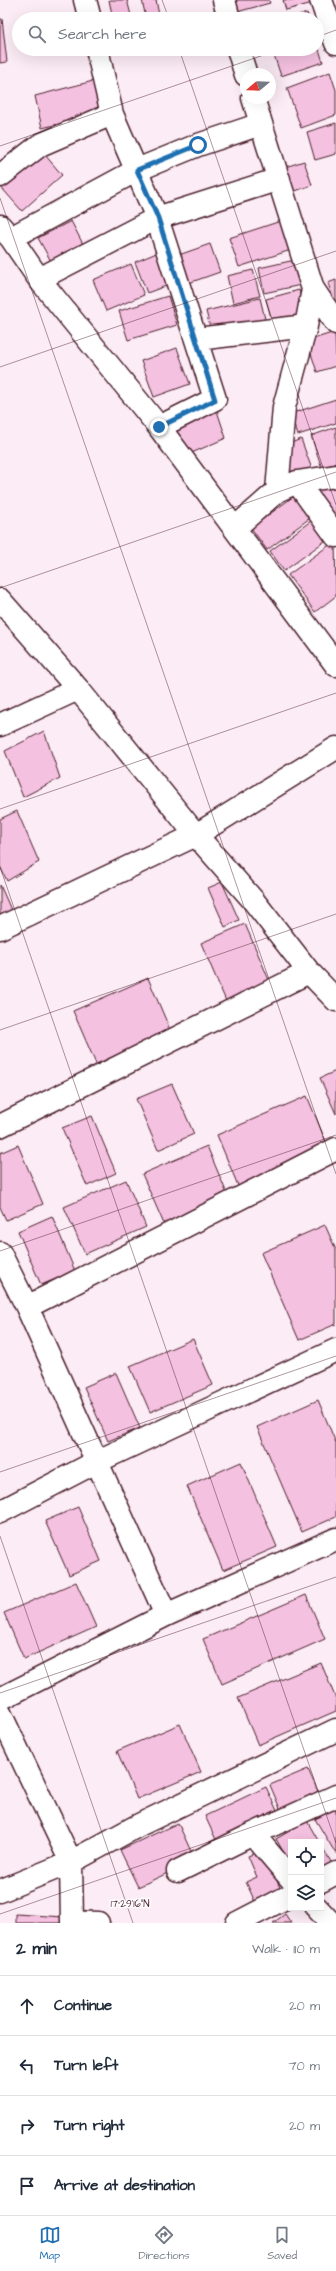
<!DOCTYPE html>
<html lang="en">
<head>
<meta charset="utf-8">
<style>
	:root { --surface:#fff; --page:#f2f2f3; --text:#1f2937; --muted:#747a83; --line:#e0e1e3; --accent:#1f6fb2 }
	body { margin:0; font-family:"Architects Daughter",sans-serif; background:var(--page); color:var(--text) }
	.controls { position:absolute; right:12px; bottom:12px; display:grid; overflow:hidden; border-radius:0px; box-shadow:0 4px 16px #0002 }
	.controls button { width:36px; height:36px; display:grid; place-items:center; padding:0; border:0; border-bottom:1px solid var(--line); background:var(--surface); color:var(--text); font:20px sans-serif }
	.compass { position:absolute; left:240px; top:68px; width:36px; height:36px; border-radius:50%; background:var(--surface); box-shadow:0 4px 16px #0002; rotate:251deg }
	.stop { position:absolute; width:12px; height:12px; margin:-9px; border:3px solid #1f6fb2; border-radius:50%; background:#fff }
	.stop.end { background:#1f6fb2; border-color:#fff; box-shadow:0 1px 4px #0008 }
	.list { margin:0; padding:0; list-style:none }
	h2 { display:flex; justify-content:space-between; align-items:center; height:52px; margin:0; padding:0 16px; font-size:17px }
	h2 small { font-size:13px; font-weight:400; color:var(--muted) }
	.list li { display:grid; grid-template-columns:26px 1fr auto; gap:12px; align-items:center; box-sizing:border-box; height:60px; padding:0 16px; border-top:1px solid var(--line) }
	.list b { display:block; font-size:15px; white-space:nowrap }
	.list em { font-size:13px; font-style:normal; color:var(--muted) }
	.icon { flex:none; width:22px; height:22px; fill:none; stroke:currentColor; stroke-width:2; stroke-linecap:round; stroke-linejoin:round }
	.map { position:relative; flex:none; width:336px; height:1923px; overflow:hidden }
	.search { position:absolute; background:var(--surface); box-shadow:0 4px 16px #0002; left:12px; right:12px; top:12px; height:44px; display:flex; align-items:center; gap:10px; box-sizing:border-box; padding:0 14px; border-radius:22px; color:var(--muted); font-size:15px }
	.sheet { height:292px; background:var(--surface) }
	nav { display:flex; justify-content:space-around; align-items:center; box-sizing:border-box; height:56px; border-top:1px solid var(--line); background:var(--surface); font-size:11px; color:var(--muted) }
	nav a { display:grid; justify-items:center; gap:2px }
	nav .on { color:var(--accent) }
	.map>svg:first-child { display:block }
</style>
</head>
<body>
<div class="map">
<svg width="336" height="1923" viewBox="0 0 336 1923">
	<rect width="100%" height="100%" fill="#fcecf6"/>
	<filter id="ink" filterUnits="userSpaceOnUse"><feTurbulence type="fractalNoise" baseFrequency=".025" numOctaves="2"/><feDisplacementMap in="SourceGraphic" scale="8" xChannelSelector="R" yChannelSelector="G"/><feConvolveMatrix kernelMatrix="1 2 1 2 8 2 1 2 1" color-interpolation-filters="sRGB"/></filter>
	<g filter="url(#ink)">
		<path fill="#f4c1e0" stroke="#4a1f2b" d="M109,0H127L132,19H113Z
			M142,0H156L159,15L146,18Z
			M229,0H269L270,3L233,13Z
			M283,0H312L313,3L286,10Z
			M307,13L309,19H287Z
			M0,19H2L7,62L0,63Z
			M317,43L323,62L281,76L272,49H317Z
			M330,72L336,90V115L301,128L287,88Z
			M97,80L105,113L42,128L35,96Z
			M336,123V154L315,160L307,132Z
			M40,149L62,175L22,211L0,186Z
			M304,161L312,185L287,194L279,169Z
			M284,220L294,249L239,267L229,238Z
			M71,221L84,246L52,263L38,238Z
			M210,244L220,272L183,285L173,257Z
			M159,252L171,284L147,293L135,262Z
			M295,260L301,285L264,293L259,268Z
			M131,264L144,295L106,311L93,280Z
			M253,270L260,296L233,303L227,276Z
			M336,280V300L334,301L328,283Z
			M299,290L306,317L273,326L266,299Z
			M168,296L177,325L128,340L119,311Z
			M260,298L266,323L212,336L206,311Z
			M335,332L336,366L317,372L307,341Z
			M177,348L190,384L154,397L141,361Z
			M336,399V423L298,435L290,414Z
			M217,411L226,438L187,455L175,427Z
			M336,427V463L322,468L311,436Z
			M301,439L313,472L286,482L284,446Z
			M336,481V529L311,491Z
			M298,493L314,515L267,550L251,528Z
			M315,518L329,538L284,571L270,551Z
			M335,541L336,596L315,612L288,575Z
			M44,731L60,778L23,797L5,751Z
			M17,811L39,862L7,881L0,866V819Z
			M222,882L239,920L225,927L208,888Z
			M0,885L12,912L0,917Z
			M245,924L270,982L226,1001L201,943Z
			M148,978L171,1032L96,1064L73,1011Z
			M336,1071V1114L320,1078Z
			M172,1084L194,1134L158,1150L136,1099Z
			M307,1096L329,1149L239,1188L217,1135Z
			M92,1116L116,1173L87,1186L62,1128Z
			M18,1145L43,1204L6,1220L0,1207V1153Z
			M207,1146L228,1196L164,1224L142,1174Z
			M126,1180L146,1227L85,1254L64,1207Z
			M52,1216L75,1271L41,1285L18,1231Z
			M325,1225L336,1250V1324L299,1340L261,1253Z
			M193,1339L213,1385L150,1412L130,1366Z
			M116,1373L140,1428L108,1441L84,1387Z
			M318,1400L336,1443V1517L302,1532L257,1427Z
			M241,1462L277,1547L223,1570L187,1486Z
			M78,1507L101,1561L69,1575L45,1521Z
			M76,1582L96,1627L24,1659L4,1613Z
			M306,1595L325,1639L222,1684L203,1639Z
			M321,1663L336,1699V1711L258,1745L238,1698Z
			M180,1724L201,1772L137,1799L117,1751Z
			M308,1769L319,1794L281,1811L270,1785Z
			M266,1787L279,1815L218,1844L205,1816Z
			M336,1807V1854L315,1819Z
			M307,1821L319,1842H291V1865L276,1839Z
			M178,1823L195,1860L138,1887L120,1850Z
			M321,1845L334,1867L321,1875Z
			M263,1850L282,1892L256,1904L246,1882L257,1877L248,1856Z
			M16,1914L64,1917L63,1923H16Z
			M285,1914L291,1923H273Z"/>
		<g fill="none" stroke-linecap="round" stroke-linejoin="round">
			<g stroke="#4a1f2b" stroke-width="25">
				<path id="minor" d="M85,0L90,19
					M224,0L229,19
					M321,0L336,43
					M97,49L112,114L157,218L215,399L159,427
					M238,49L246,75
					M253,98L313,289L306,326L284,407L277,491
					M0,176L40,145L112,114
					M0,226L11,238L39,279L159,427L336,665
					M11,238L137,170L198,145L261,124
					M39,279L157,218L279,179
					M313,289L336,323
					M197,339L306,326
					M297,482L336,536
					M235,528L277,491L297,482L336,476
					M0,600L78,689L196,835L253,900L309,972L336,1000
					M0,725L78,689
					M0,928L196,835L336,748
					M0,1126L309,972
					M0,1253L27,1307L166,1615
					M27,1307L336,1149
					M0,1512L96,1462L336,1350
					M0,1699L166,1615L336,1539
					M0,1713L71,1862L72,1923
					M178,1871L253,1834
					M291,1879L253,1834L336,1796
					M321,1881L336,1873
					M0,1891L71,1862L139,1825L336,1730
					M317,1908L331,1923
					M72,1922L98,1923
					M237,1923L291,1895"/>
			</g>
			<use href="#minor" stroke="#fff" stroke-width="22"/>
		</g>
	</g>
	<g fill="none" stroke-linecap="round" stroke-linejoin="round" filter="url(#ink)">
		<path stroke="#1f6fb2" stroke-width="5" d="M159,427L215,400L158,218L137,170L198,145"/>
	</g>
	<path fill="none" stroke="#4a1f2b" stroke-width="1" stroke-opacity="0.45" d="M162,0L169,19M317,37L336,30M179,49L336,505M0,146L281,49M0,198L336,1174M0,367L336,251M0,588L336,472M0,809L336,693M0,867L336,1843M0,1030L336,914M0,1251L336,1135M0,1472L336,1356M0,1536L133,1923M0,1693L336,1577M0,1914L336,1798"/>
	<g font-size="10" text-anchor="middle" fill="#4a1f2b" stroke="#fff" stroke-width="3" stroke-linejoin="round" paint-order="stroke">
		<text x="130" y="1907">17°29'16"N</text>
	</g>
</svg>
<div class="controls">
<button><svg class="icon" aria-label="locate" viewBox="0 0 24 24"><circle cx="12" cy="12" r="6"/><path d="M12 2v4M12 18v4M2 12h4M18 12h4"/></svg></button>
<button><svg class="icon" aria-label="layers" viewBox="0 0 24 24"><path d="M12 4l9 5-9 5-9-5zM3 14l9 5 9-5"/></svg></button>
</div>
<svg class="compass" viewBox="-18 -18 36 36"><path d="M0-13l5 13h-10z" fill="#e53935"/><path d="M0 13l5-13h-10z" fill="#747a83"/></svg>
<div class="stop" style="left:198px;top:145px"></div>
<div class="stop end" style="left:159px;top:427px"></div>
<div class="search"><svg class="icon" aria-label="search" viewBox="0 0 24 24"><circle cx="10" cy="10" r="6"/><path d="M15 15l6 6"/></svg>Search here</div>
</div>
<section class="sheet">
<h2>2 min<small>Walk · 110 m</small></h2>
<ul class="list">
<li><svg class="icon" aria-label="ahead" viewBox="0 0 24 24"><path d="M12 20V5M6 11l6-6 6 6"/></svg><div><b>Continue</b></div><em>20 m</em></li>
<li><svg class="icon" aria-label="left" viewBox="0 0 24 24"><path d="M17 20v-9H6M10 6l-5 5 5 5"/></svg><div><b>Turn left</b></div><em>70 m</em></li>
<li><svg class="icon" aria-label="right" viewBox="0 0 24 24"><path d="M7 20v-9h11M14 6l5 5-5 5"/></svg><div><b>Turn right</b></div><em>20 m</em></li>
<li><svg class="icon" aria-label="arrive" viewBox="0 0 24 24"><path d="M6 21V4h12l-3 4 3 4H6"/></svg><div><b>Arrive at destination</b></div></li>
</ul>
</section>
<nav>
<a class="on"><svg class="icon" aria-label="map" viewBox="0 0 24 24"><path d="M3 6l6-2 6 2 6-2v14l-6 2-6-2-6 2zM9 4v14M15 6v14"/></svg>Map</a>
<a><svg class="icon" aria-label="directions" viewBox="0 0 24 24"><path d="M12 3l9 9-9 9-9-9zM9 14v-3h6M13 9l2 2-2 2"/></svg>Directions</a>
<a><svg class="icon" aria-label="saved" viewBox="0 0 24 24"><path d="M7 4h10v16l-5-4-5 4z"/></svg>Saved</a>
</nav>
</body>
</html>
